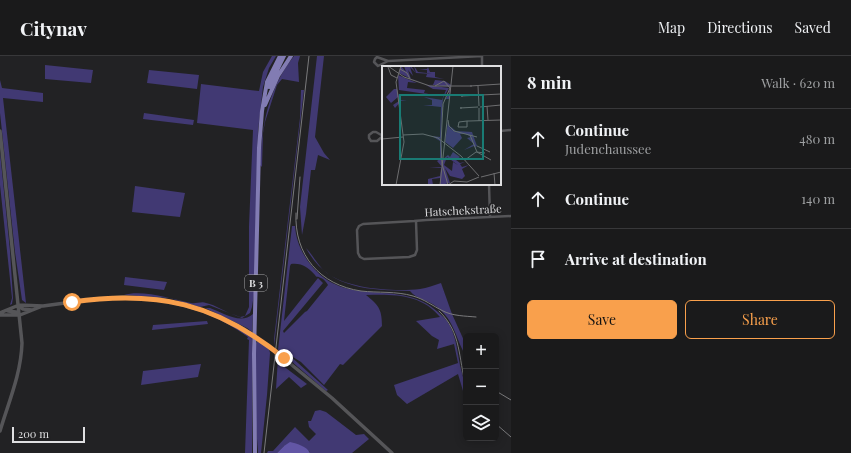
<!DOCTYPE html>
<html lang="en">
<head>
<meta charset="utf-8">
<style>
	:root { --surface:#1a1a1b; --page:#232324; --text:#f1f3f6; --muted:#9fa1a3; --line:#38383a; --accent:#f9a04c }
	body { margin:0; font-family:"Playfair Display",serif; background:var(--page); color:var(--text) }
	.controls { position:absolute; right:12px; bottom:12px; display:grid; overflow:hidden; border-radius:6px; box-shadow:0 2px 10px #0003 }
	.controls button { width:36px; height:36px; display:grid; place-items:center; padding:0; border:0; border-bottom:1px solid var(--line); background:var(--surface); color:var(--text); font:20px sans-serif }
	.scale { position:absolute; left:12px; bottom:10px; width:73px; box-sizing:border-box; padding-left:4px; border:2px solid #dfdfe1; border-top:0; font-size:11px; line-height:14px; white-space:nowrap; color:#dfdfe1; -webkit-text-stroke:3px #222224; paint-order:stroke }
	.stop { position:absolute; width:12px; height:12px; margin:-9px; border:3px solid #f9a04c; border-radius:50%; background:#fff }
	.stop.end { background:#f9a04c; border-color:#fff; box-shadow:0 1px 4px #0008 }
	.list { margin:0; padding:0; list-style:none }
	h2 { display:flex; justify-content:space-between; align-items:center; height:52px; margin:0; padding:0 16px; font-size:17px }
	h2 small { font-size:13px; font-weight:400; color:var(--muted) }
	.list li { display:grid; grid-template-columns:26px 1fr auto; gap:12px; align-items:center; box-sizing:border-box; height:60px; padding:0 16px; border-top:1px solid var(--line) }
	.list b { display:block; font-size:15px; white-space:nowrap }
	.list p { margin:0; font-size:13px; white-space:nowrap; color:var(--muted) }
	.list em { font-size:13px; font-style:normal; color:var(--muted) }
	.actions { display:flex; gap:8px; padding:12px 16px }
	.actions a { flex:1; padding:9px 0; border:1px solid var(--accent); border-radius:6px; text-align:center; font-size:14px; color:var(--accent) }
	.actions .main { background:var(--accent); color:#111 }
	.icon { flex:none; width:22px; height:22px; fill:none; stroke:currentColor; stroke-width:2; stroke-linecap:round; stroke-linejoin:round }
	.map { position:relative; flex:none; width:511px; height:397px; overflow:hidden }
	header { display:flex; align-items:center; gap:24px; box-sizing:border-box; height:56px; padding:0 20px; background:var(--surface); border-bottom:1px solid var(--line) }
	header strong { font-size:19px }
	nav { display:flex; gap:22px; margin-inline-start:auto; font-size:14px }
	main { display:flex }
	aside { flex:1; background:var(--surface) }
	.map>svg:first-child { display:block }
</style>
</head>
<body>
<header>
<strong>Citynav</strong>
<nav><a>Map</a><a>Directions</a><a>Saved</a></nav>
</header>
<main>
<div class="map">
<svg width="511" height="397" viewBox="0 0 511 397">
	<rect width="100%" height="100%" fill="#222224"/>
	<path fill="#413973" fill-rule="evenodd" d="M272,0H276L269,12L263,31L258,75L254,238L252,251L250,257L242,262L209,249L200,251L169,242L124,239C141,233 173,243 191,247C196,248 202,245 206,247C216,249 225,256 235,259L240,261L245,260L249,251V170L253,74L197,67L201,28L259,35L263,16Z
		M294,0H300L298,7L299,26L282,23L277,29L265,66L263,77L262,111L260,109C262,68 268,33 294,0Z
		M317,0H324L315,81L324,97L330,104L318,99L315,114H311L306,158L302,179L300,151Z
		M45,9L93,14L91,27L45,23Z
		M149,14L199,19L197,33L147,27Z
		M0,24L2,32L43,37V46L3,42L26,247L22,244L15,196L0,57Z
		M301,34H304L274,290V283L300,62Z
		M144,57L194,64L193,69L143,63Z
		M0,96L10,195L13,242L12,248L10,249L12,242L0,129Z
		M135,130L185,137L180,161L132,156Z
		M292,170H295C296,185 302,198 311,209C346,254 400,221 438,256C441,259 445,262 447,265C456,278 457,294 460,309C463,321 466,332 466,345L458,318L407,348L397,339L394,329L458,307L454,288L437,293L439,284L432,280L416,265L440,261C422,238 393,238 366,239C378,249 382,252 382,270L343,309L340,308L324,329L301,306L288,298L328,334L326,335L284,299L287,297H286L283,298L278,294ZM291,208C303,207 307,211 315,219C317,222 317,220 321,222C324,223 326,226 328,229L307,255L305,256L284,277L283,275L323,227L318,222L284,265L290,210Z
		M306,192C313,199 317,209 327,217C348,233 395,236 420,233C427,232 434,229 441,227L452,258L466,289V300C455,282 455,265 437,251C429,244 416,243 410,235C368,234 328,233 306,192Z
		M125,221L167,226L164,234L124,229Z
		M123,242C174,243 209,254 252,281V397H245L249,284L247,283L248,281C222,262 191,250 160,245C148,243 134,245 123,242Z
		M205,252H210C223,257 241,269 253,258L252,276L247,272Z
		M207,265L208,268L152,274L153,269Z
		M258,285L269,293L270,297L267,339L261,397H258V395L255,358L256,287Z
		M278,302L279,307L282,309L307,328L301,332L289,321L276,333Z
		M201,308L198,321L141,329L143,315Z
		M320,354L326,356L356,379L364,378L369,383L352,397H310L309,395L284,390L277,397H267L268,395H273L295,371L309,385L316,378L309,371L308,365H311L315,355Z"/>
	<path fill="#6256a5" d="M290,386C298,388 306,390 310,397H277L284,390Z"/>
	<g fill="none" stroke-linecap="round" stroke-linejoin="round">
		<path stroke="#555558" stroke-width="2.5" d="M482,0V11
			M388,5L378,10L374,6L375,3L377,1L388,5L482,0
			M500,75L511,74
			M373,76H376L383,80L377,85H371L369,82V79Z
			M489,128L490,161
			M416,165L417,194L415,199L409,201L364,203L360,201L358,197L357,174L359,170L363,168L414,165L426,164L511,160"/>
		<path stroke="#555558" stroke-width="3.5" d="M0,75L22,287C21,318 9,345 0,375
			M19,250L23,253L32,254
			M8,255L16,256L20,259
			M0,257L19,249L43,250L87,244L122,241L160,243L201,254L222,262L244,273L276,296L332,342L392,397
			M0,259H20L40,251"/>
		<path stroke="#827cb3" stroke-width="4" d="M269,31L284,0
			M265,49L278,20L291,0
			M255,397L254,298L259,92L262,55L267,26L280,0"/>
		<path stroke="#7a7a7c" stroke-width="1" d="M296,157C294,199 320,229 361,235C378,237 396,235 413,240C424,243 433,250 443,255C453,260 465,260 476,261
			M297,163L300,121
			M439,255C462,277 458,302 466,330
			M496,335L511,344
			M496,368L511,381
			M264,397L309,0"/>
	</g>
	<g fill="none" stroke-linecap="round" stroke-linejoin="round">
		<path stroke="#f9a04c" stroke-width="5" d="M72,246C158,234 216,247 284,302"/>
	</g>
	<g text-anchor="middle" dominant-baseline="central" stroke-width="3.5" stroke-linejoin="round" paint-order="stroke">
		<rect fill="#222224" stroke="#a6a6a8" stroke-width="1" x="245" y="219" width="22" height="16" rx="3"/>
		<g font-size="10" font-weight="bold" fill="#dfdfe1">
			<text x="256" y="227">B 3</text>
		</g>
		<g font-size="11" fill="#dfdfe1" stroke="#222224">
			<text transform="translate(463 154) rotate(-3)">Hatschekstraße</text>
		</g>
	</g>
	<g transform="translate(382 10)">
		<rect width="119" height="119" fill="#222224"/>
		<path d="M19,0L24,6L22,0H29L34,7L28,1L31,10L26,4L29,13L44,18L51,19L53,14L63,15L69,19L70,12L68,28L67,33H63L60,46L59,73L55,72L59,74L60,99L58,119V112L50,113L51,119H46V113L58,110L59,102H47L60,101L55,95L58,93V75L50,70L32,68L58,71L59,41L41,39H50V34L42,31L60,34L64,24L51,23L44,19L67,22L61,32L60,43L63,34L68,26L66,27L69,21L44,18L27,12L17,7ZM32,0L36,6L45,7V4L37,3H45L46,1L48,6H53V11L62,13L44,11L45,8H50L34,7ZM16,9L35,17L26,16L25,22L43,24L42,27L51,29L17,24ZM12,23H15L18,34L25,35H19L13,42L11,39L17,35L16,31L9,37L4,31ZM66,56L68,62L73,66L80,67L74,66L72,65L70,63L68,60L74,65L90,66L95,80L93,81L95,85L92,80L82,84L92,78L85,72L89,71L84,68H78L80,72L71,82L63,76ZM71,86L78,91L74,94L78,97L83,96L78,98L80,101L87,99L80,103L83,110L80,113L68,110L63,102L68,117L58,119L61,93L66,89L68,91ZM65,91L76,99L71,96L70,105L62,99Z" fill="#413973" fill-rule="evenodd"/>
		<path fill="none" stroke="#6e6e70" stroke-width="1" d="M6,0L22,11L48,20H90M6,1L9,9L15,12M18,3L25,7L28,13M53,20L62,15L68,22M88,20L119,18M96,20L97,40M81,30H79L119,28M105,40L106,54M98,41L119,39M80,42H78L96,41M97,42V55M66,54L67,60L72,65L95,71M85,55V61H76L77,56L85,55H87L119,54M21,69L41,68L56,72L79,90L97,110M88,69L95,86L109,94M0,73L21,71M95,80L108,86M83,94L94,86L103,87M112,107L113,119M99,111L119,106M14,119L22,76L14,16L19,0M58,119L71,0M66,119L60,98L59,77L61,38L68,22M66,119L72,115L85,116L97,111"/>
		<path fill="#197b74" fill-opacity="0.15" stroke="#197b74" stroke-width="2" d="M18,29H101V93H18Z"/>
		<rect width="119" height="119" fill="none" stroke="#dfdfe1" stroke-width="2"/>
	</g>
</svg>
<div class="controls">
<button>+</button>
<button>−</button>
<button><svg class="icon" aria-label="layers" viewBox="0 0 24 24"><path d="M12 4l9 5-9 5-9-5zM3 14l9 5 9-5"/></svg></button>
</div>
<div class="scale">200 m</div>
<div class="stop" style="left:72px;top:246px"></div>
<div class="stop end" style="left:284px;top:302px"></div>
</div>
<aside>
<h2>8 min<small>Walk · 620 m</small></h2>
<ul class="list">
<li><svg class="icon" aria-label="ahead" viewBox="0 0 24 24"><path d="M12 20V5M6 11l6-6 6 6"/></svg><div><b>Continue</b><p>Judenchaussee</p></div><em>480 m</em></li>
<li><svg class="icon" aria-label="ahead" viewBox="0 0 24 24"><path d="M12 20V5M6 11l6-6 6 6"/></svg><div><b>Continue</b></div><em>140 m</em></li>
<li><svg class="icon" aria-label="arrive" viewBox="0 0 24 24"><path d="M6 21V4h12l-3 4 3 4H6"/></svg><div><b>Arrive at destination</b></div></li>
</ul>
<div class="actions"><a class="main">Save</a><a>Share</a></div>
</aside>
</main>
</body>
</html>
